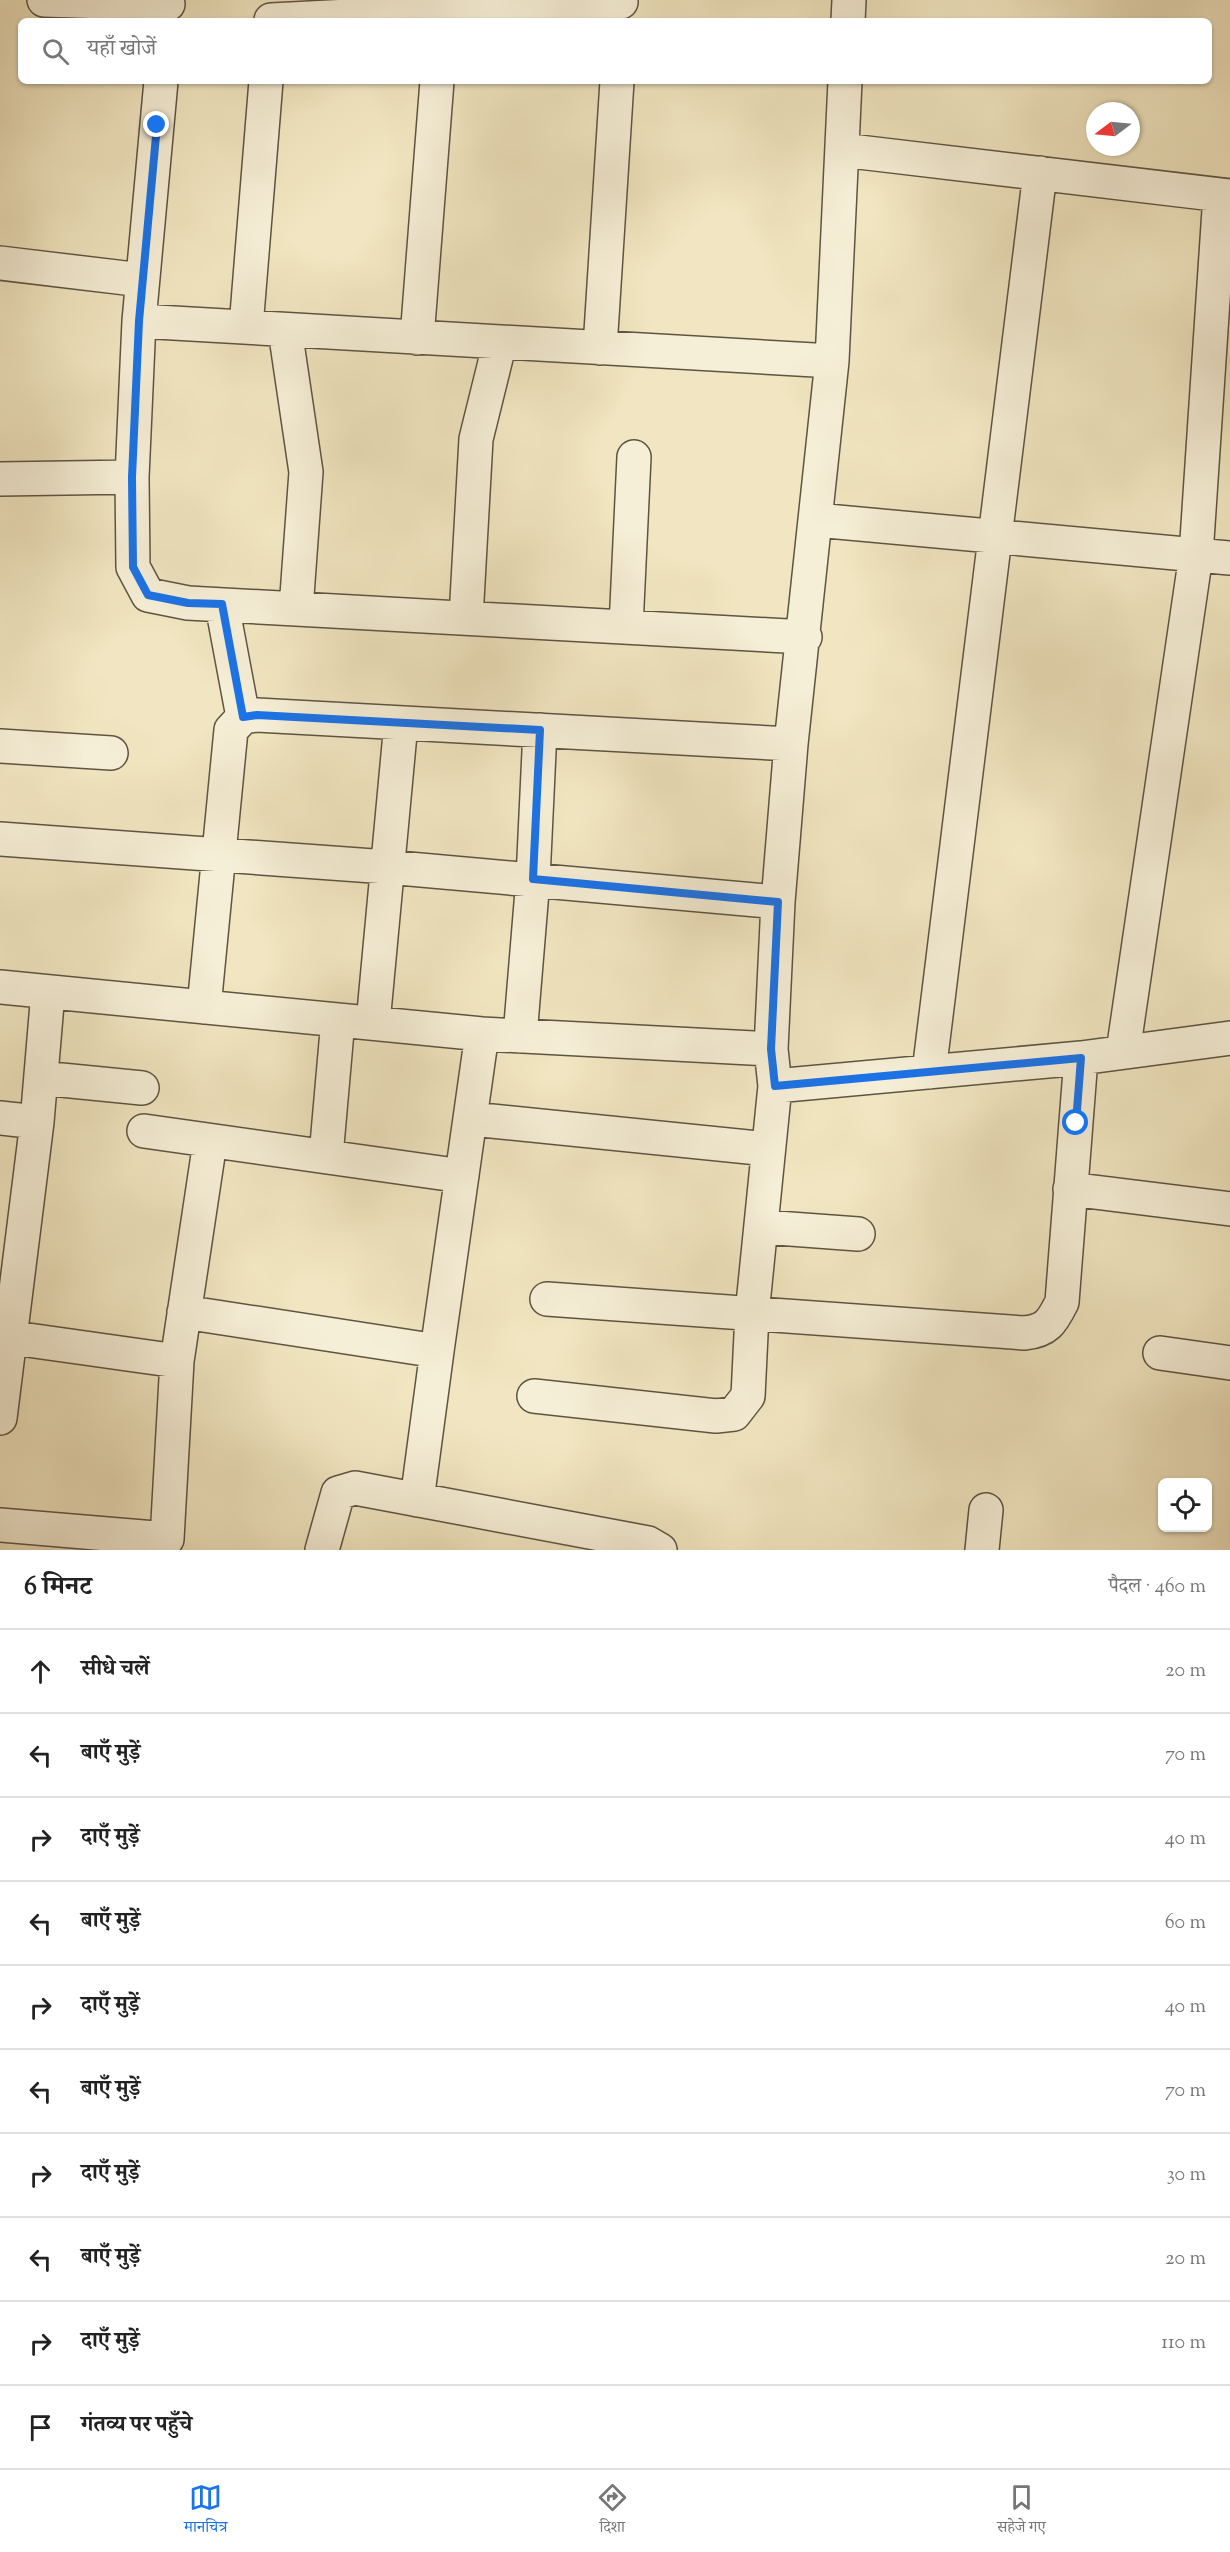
<!DOCTYPE html>
<html lang="hi">
<head>
<meta charset="utf-8">
<style>
	:root { --surface:#fff; --page:#f2f2f2; --text:#222; --muted:#767676; --line:#e0e0e0; --accent:#1a73e8 }
	body { margin:0; font-family:"Sorts Mill Goudy","Noto Serif Devanagari",serif; background:var(--page); color:var(--text) }
	.controls { position:absolute; right:18px; bottom:18px; display:grid; overflow:hidden; border-radius:9px; box-shadow:0 2px 4px #0004 }
	.controls button { width:54px; height:54px; display:grid; place-items:center; padding:0; border:0; border-bottom:2px solid var(--line); background:var(--surface); color:var(--text); font:30px sans-serif }
	.compass { position:absolute; left:1086px; top:102px; width:54px; height:54px; border-radius:50%; background:var(--surface); box-shadow:0 2px 4px #0004; rotate:254deg }
	.stop { position:absolute; width:18px; height:18px; margin:-14px; border:4px solid #1a73e8; border-radius:50%; background:#fff }
	.stop.end { background:#1a73e8; border-color:#fff; box-shadow:0 2px 6px #0008 }
	.list { margin:0; padding:0; list-style:none }
	h2 { display:flex; justify-content:space-between; align-items:center; height:78px; margin:0; padding:0 24px; font-size:26px }
	h2 small { font-size:20px; font-weight:400; color:var(--muted) }
	.list li { display:grid; grid-template-columns:39px 1fr auto; gap:18px; align-items:center; box-sizing:border-box; height:84px; padding:0 24px; border-top:2px solid var(--line) }
	.list b { display:block; font-size:22px; white-space:nowrap }
	.list em { font-size:20px; font-style:normal; color:var(--muted) }
	.icon { flex:none; width:33px; height:33px; fill:none; stroke:currentColor; stroke-width:2; stroke-linecap:round; stroke-linejoin:round }
	.map { position:relative; flex:none; width:1230px; height:1550px; overflow:hidden }
	.search { position:absolute; background:var(--surface); box-shadow:0 2px 4px #0004; left:18px; right:18px; top:18px; height:66px; display:flex; align-items:center; gap:15px; box-sizing:border-box; padding:0 21px; border-radius:9px; color:var(--muted); font-size:22px }
	.sheet { height:918px; background:var(--surface) }
	nav { display:flex; justify-content:space-around; align-items:center; box-sizing:border-box; height:84px; border-top:2px solid var(--line); background:var(--surface); font-size:16px; color:var(--muted) }
	nav a { display:grid; justify-items:center; gap:3px }
	nav .on { color:var(--accent) }
	.map>svg:first-child { display:block }
</style>
</head>
<body>
<div class="map">
<svg width="1230" height="1550" viewBox="0 0 1230 1550">
	<rect width="100%" height="100%" fill="#f1e6c1"/>
	<filter id="stains"><feTurbulence type="fractalNoise" baseFrequency=".00333" numOctaves="4"/><feColorMatrix values="0 0 0 0 .2 0 0 0 0 .09 0 0 0 0 .02 0 0 0 .5 -.17"/></filter>
	<radialGradient id="worn" r=".72"><stop offset=".6" stop-color="#630" stop-opacity="0"/><stop offset="1" stop-color="#630" stop-opacity=".3"/></radialGradient>
	<g fill="none" stroke-linecap="round" stroke-linejoin="round">
		<g stroke="#5e5442" stroke-width="36">
			<path id="minor" d="M44,0L168,4
				M271,20L621,2
				M848,21L849,0
				M161,81L139,321L132,477L133,567L148,595L188,603L805,637
				M842,150L1230,196
				M0,263L142,280
				M139,321L832,361
				M246,327L266,81
				M285,330L306,472L296,609
				M417,338L437,81
				M600,348L617,81
				M0,479L132,477
				M816,520L1230,558
				M222,605L243,717
				M466,618L476,439L500,342
				M626,627L634,457
				M0,746L111,753
				M0,839L387,867L778,902
				M0,987L482,1034L771,1049
				M204,1007L231,730L243,717L257,715L791,744
				M373,1023L401,723
				M520,1036L533,879L540,730
				M1123,1052L1196,555L1220,195
				M929,1072L1040,173
				M41,1078L142,1088
				M775,1086L1081,1058L1230,1038
				M0,1118L37,1122
				M472,1119L768,1149
				M144,1131L462,1176
				M326,1156L338,1020
				M1070,1189L1230,1209
				M763,1227L858,1234
				M547,1299L1024,1333C1047,1331 1052,1322 1062,1302L1081,1058
				M184,1312L437,1351L482,1034
				M0,1336L177,1361
				M1160,1353L1230,1363
				M534,1396L716,1416L734,1414L748,1396L752,1314L775,1086L771,1049L778,902L791,744L832,361L845,81
				M0,1418L37,1122L48,992
				M417,1500L437,1351
				M0,1525L167,1539L177,1361L210,1142
				M322,1550L338,1493L355,1488L648,1543L660,1550
				M982,1550L986,1510"/>
		</g>
		<use href="#minor" stroke="#f6efd7" stroke-width="33"/>
	</g>
	<g fill="none" stroke-linecap="round" stroke-linejoin="round">
		<path stroke="#1a73e8" stroke-width="8" d="M157,125L139,321L132,477L133,567L148,595L188,603L222,604L243,717L257,715L540,730L533,879L778,902L771,1049L775,1086L1081,1058L1076,1123"/>
	</g>
	<rect width="100%" height="100%" filter="url(#stains)"/>
	<rect width="100%" height="100%" fill="url(#worn)"/>
</svg>
<div class="controls">
<button><svg class="icon" aria-label="locate" viewBox="0 0 24 24"><circle cx="12" cy="12" r="6"/><path d="M12 2v4M12 18v4M2 12h4M18 12h4"/></svg></button>
</div>
<svg class="compass" viewBox="-18 -18 36 36"><path d="M0-13l5 13h-10z" fill="#e53935"/><path d="M0 13l5-13h-10z" fill="#767676"/></svg>
<div class="stop" style="left:1076px;top:1123px"></div>
<div class="stop end" style="left:157px;top:125px"></div>
<div class="search"><svg class="icon" aria-label="search" viewBox="0 0 24 24"><circle cx="10" cy="10" r="6"/><path d="M15 15l6 6"/></svg>यहाँ खोजें</div>
</div>
<section class="sheet">
<h2>6 मिनट<small>पैदल · 460 m</small></h2>
<ul class="list">
<li><svg class="icon" aria-label="ahead" viewBox="0 0 24 24"><path d="M12 20V5M6 11l6-6 6 6"/></svg><div><b>सीधे चलें</b></div><em>20 m</em></li>
<li><svg class="icon" aria-label="left" viewBox="0 0 24 24"><path d="M17 20v-9H6M10 6l-5 5 5 5"/></svg><div><b>बाएँ मुड़ें</b></div><em>70 m</em></li>
<li><svg class="icon" aria-label="right" viewBox="0 0 24 24"><path d="M7 20v-9h11M14 6l5 5-5 5"/></svg><div><b>दाएँ मुड़ें</b></div><em>40 m</em></li>
<li><svg class="icon" aria-label="left" viewBox="0 0 24 24"><path d="M17 20v-9H6M10 6l-5 5 5 5"/></svg><div><b>बाएँ मुड़ें</b></div><em>60 m</em></li>
<li><svg class="icon" aria-label="right" viewBox="0 0 24 24"><path d="M7 20v-9h11M14 6l5 5-5 5"/></svg><div><b>दाएँ मुड़ें</b></div><em>40 m</em></li>
<li><svg class="icon" aria-label="left" viewBox="0 0 24 24"><path d="M17 20v-9H6M10 6l-5 5 5 5"/></svg><div><b>बाएँ मुड़ें</b></div><em>70 m</em></li>
<li><svg class="icon" aria-label="right" viewBox="0 0 24 24"><path d="M7 20v-9h11M14 6l5 5-5 5"/></svg><div><b>दाएँ मुड़ें</b></div><em>30 m</em></li>
<li><svg class="icon" aria-label="left" viewBox="0 0 24 24"><path d="M17 20v-9H6M10 6l-5 5 5 5"/></svg><div><b>बाएँ मुड़ें</b></div><em>20 m</em></li>
<li><svg class="icon" aria-label="right" viewBox="0 0 24 24"><path d="M7 20v-9h11M14 6l5 5-5 5"/></svg><div><b>दाएँ मुड़ें</b></div><em>110 m</em></li>
<li><svg class="icon" aria-label="arrive" viewBox="0 0 24 24"><path d="M6 21V4h12l-3 4 3 4H6"/></svg><div><b>गंतव्य पर पहुँचे</b></div></li>
</ul>
</section>
<nav>
<a class="on"><svg class="icon" aria-label="map" viewBox="0 0 24 24"><path d="M3 6l6-2 6 2 6-2v14l-6 2-6-2-6 2zM9 4v14M15 6v14"/></svg>मानचित्र</a>
<a><svg class="icon" aria-label="directions" viewBox="0 0 24 24"><path d="M12 3l9 9-9 9-9-9zM9 14v-3h6M13 9l2 2-2 2"/></svg>दिशा</a>
<a><svg class="icon" aria-label="saved" viewBox="0 0 24 24"><path d="M7 4h10v16l-5-4-5 4z"/></svg>सहेजे गए</a>
</nav>
</body>
</html>
